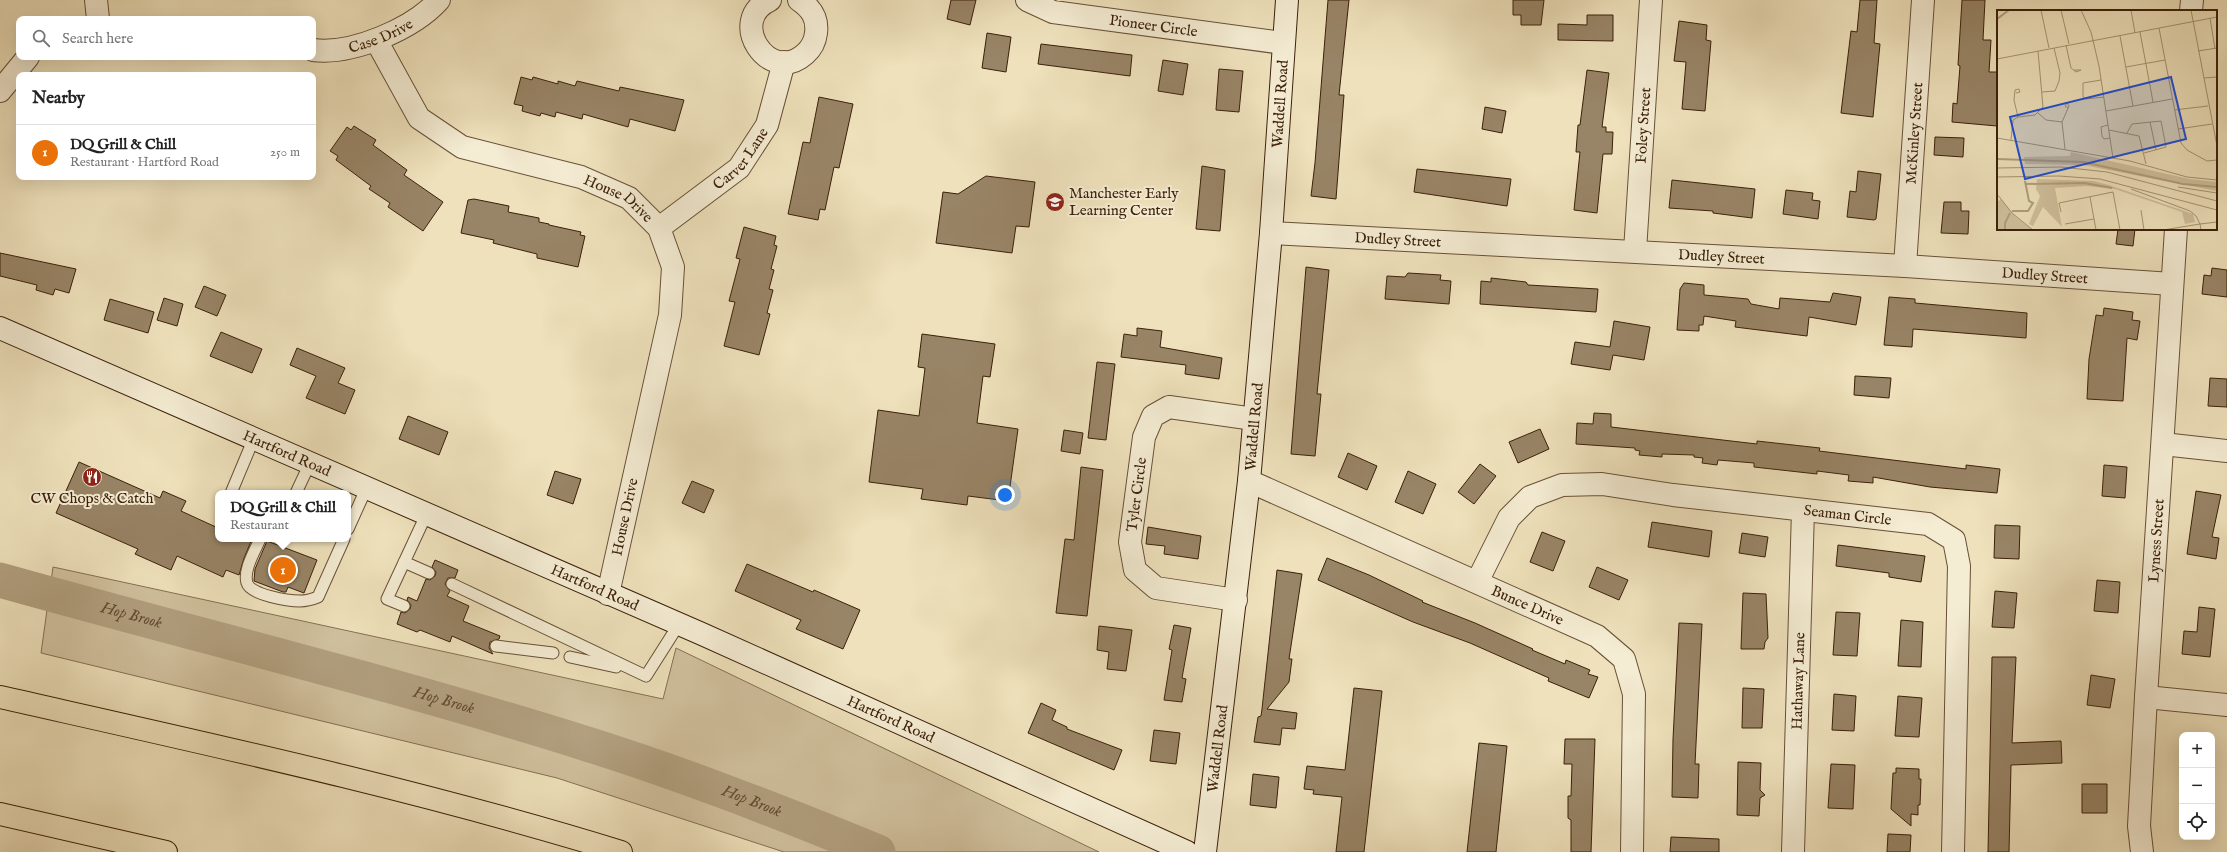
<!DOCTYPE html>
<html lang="en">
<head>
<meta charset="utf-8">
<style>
	:root { --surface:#fff; --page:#f6f6f6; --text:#222; --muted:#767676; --line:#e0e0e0; --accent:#0f766e }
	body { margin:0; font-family:"IM FELL English",serif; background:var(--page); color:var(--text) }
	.controls { position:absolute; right:12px; bottom:12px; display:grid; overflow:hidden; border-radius:8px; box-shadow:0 4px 16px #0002 }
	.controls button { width:36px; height:36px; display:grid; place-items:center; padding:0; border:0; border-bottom:1px solid var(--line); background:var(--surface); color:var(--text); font:20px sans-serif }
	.you { position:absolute; left:1005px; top:495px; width:14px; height:14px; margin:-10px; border:3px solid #fff; border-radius:50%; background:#1a73e8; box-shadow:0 0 0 6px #1a73e833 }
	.badge { display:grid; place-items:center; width:26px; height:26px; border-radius:50%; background:var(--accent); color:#fff; font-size:13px; font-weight:700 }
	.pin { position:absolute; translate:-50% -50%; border:2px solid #fff; box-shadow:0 1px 4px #0006 }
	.popup { position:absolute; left:215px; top:490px; width:136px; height:52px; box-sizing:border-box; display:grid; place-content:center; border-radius:8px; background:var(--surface); filter:drop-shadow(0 1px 3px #0005); font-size:13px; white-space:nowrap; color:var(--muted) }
	.popup b { font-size:15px; color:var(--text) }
	.popup::after { content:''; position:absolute; left:50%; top:100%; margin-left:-8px; border:8px solid transparent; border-top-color:var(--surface) }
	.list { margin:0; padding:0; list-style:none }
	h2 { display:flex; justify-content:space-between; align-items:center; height:52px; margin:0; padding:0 16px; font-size:17px }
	h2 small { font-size:13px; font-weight:400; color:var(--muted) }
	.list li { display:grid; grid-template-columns:26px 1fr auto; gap:12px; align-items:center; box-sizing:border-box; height:56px; padding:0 16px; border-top:1px solid var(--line) }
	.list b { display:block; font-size:15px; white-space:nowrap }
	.list p { margin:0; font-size:13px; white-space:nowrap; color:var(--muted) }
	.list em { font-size:13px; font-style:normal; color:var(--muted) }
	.icon { flex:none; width:22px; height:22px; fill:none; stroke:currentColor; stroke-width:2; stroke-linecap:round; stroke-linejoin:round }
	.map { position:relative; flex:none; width:2227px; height:852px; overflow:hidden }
	.search { position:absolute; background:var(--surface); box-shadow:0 4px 16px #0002; left:16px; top:16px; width:300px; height:44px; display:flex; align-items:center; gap:10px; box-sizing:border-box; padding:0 14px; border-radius:8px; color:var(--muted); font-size:15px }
	.panel { position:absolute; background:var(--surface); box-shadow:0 4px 16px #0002; left:16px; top:72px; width:300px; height:108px; border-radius:8px }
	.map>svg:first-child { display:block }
</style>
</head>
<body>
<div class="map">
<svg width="2227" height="852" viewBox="0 0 2227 852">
	<rect width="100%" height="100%" fill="#eee1bb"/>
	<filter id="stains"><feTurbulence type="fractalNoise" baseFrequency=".005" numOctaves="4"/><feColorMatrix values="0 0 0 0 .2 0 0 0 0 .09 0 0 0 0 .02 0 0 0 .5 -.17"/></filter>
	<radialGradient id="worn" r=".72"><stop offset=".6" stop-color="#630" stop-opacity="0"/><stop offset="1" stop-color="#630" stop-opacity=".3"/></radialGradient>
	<path fill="#d0c09d" stroke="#867053" d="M53,567L663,699L676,648L1099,852H784L557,778L41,653Z"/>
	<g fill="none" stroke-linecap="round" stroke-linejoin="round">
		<path stroke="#b19f7e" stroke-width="35" id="s1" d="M0,580C196,635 394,683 587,744C686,775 782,813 878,852"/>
	</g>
	<path fill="#988466" stroke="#3b2009" d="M951,0H976L970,25L947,19Z
		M1328,0H1349L1339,95H1344L1336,199L1311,196L1315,163Z
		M1513,0H1544L1541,25H1521V15H1513Z
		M1860,0H1877L1874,43L1880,44L1873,117L1841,113L1851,31L1857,32Z
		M1962,0H1985L1983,40H1991L1989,72H1998L1997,126L1952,122L1953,103L1957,104L1960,66L1958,65Z
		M1587,15H1613V41L1558,40V24L1587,25Z
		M1679,21L1707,25L1706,40L1711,41L1705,111L1682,109L1686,62L1674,61Z
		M987,33L1011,37L1006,72L982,68Z
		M1041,44L1132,55L1130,76L1038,64Z
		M1163,60L1188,64L1183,95L1158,91Z
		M1219,69L1243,71L1239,112L1216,110Z
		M1587,70L1609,73L1602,127H1606V132H1613L1612,154H1603L1597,213L1574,210L1580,152H1576L1578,125H1580Z
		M521,77L532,80L533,77L558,84V81L575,86L577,81L619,91L620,87L684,100L675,131L630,119L628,127L583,114L582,119L556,112L555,117L541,113L540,116L522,111L523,106L514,104Z
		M819,97L853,104L839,168L834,167L825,210L820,209L818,220L788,214L803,142L810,143Z
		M1485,107L1506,111L1502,133L1482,129Z
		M354,126L376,140L373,145L407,170L404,175L443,202L423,231L388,207L390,203L369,189L371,186L336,160L338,156L330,151L347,127L351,130Z
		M1935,137L1964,138L1963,157L1934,155Z
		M1202,166L1225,170L1220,231L1196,229Z
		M1417,169L1511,179L1507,206L1414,192Z
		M1858,171L1881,174L1876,219L1874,220L1847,217L1850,191L1856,192Z
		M986,176L1035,182L1029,227L1016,226L1012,253L936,243L943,192L958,194Z
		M1672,180L1755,189L1752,218L1713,213V211L1669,208Z
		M1786,190L1813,193L1812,200L1820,201L1818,219L1783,214Z
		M474,199L509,206L508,212L539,218V222L549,224V225L581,232L580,235L585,236L578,267L537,258V254L493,243L494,240L461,233L468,200Z
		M1944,202H1961V211H1969L1968,234L1941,233Z
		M744,227L776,236L774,245L777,246L771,269L774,270L769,289L773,290L767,313L770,314L759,355L724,346L735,302L729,301L740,259L736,258Z
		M2118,229H2135L2133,246L2116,244Z
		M0,253L76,269L69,293L55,289L53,295L36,290L37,285L0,276Z
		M1306,267L1329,270L1317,394H1321L1315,456L1291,454Z
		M2212,268L2227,270V297L2202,294L2204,275L2211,276Z
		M1408,273L1441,275L1440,280L1451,281L1449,304L1385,299L1387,276L1405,277Z
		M1491,278L1526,282L1528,285L1598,289L1596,312L1480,304L1481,281L1491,282Z
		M1684,283L1704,285V295L1748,299L1751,304L1779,309L1780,298L1830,302L1833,293L1861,297L1856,325L1809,317L1807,336L1735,327L1736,321L1704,316L1703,325H1699V331L1677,330L1680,289Z
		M204,286L226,295L217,316L195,307Z
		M1889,297L1915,299V303L2027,313L2026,338L1913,329L1912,347L1884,345Z
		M164,298L183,304L177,326L157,320Z
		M110,299L154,312L148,333L104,320Z
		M2104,308L2133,312L2132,320L2140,321L2137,340L2127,338L2123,401L2087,399L2089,359L2096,315L2103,316Z
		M1614,321L1650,327L1644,360L1613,355L1610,370L1571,364L1575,342L1610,347Z
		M1137,328L1162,331L1160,347L1222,358L1219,379L1185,374L1186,365L1121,357L1124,334L1137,336Z
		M221,332L262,349L252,373L210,356Z
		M922,334L995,344L990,377L983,376L977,423L1018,429L1008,501L968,496L967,505L921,499L923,489L869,482L878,410L919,416L925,368L918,367Z
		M297,348L345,368L338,383L355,390L345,414L306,398L316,376L290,365Z
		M1097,362L1115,364L1106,440L1088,438Z
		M1855,376L1891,378L1889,398L1854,395Z
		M2210,378L2227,379V407L2208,406Z
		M1594,413L1611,414V427L1757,444V441L1820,448L1819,451L1966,469V465L2000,469L1997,493L1930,487L1873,477V483L1848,481L1849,475L1817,471V474L1754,467V463L1718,460L1717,465L1702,463L1703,458L1694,457V455L1662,454V457L1639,455L1640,451L1635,450V448L1576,444L1577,423L1593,424Z
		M408,416L448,432L439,455L399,439Z
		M1540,429L1549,449L1518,463L1509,442Z
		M1064,430L1083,433L1080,454L1061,451Z
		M1348,453L1377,466L1367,490L1338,477Z
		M79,462L160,498L163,491L186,501L181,511L218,528V539H252L244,558L239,575L226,570L223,577L177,556L171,570L135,554L138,549L56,513Z
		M1480,464L1496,476L1474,504L1458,492Z
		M2104,465L2127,467L2125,498L2102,496Z
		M1081,467L1103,470L1087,616L1056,613L1065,539L1074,540Z
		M555,471L581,479L573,504L547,495Z
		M1408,471L1436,484L1423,514L1395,502Z
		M692,481L714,490L704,513L682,503Z
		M2196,491L2221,495L2212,537L2219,538L2216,559L2187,554Z
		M1652,522L1712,531L1709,557L1648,547Z
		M1995,525L2020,526L2019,559L1994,558Z
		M1148,527L1201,536L1198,559L1164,554L1165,546L1146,544Z
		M1542,532L1565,541L1553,571L1530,562Z
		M1742,533L1768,537L1765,557L1739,553Z
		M267,541L317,560L304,593L288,587L286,592H283L254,581L255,569Z
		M1838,545L1925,556L1921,582L1889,577V573L1836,566Z
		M1327,558L1369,575L1423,601L1422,602L1475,623L1533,649L1532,650L1565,664L1566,660L1590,670L1588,674L1598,677L1589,698L1548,681L1549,678L1470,643L1413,622L1318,580Z
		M435,560L458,570L455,578H448L445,584L450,591L447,596L469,606L463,621L500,636L499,639L490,642L489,648L493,654L452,636L450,642L420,630L417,632L397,624L401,612L405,613L410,609L411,605L407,600L408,597L417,601L426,579L430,580L435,576L436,572L432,567Z
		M747,564L813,592L814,590L860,610L843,649L796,629L801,620L735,591Z
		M1597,567L1628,580L1619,600L1589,587Z
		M1277,570L1302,574L1289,659H1292L1289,682L1267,709L1297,713L1295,729L1282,728L1280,745L1254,742L1258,717L1261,716L1262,709Z
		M2097,580L2120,582L2118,613L2094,611Z
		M1995,591L2017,593L2014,628L1992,627Z
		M1743,593L1766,594L1768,638L1765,642L1764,649H1741Z
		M2199,607L2215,609L2210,657L2182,654L2184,631L2197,632Z
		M1836,612L1860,613L1857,656L1833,655Z
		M1901,620L1923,622L1921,667L1898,666Z
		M1679,623L1702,624L1695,764H1699L1698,798L1672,797L1673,739Z
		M1174,625L1191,628L1182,678L1186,679L1182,702L1164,700L1172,650L1169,649Z
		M1099,626L1132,630L1126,671L1107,669L1109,652L1097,650Z
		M1992,657H2016L2012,743L2061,741L2062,763L2011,765L2009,852H1988Z
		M2091,675L2115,679L2110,708L2087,705Z
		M1354,688L1382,691L1364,852H1336L1342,797L1313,794L1314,790L1304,789L1307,766L1345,770Z
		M1743,688L1764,689L1762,728H1742Z
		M1834,694L1856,696L1854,731L1832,730Z
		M1898,696L1922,698L1919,737L1895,736Z
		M1041,703L1056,710L1052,720L1067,727V729L1122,750L1114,770L1028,733Z
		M1154,730L1180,733L1176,764L1150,761Z
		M1565,739H1595L1591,852H1571V820L1568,818V796H1571L1572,764H1564Z
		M1479,743L1507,746L1496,852H1467Z
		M1738,762L1761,763L1760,790L1765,795L1760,798L1759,816L1737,815Z
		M1831,764L1855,765L1853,809L1828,808Z
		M1896,768L1919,769V779H1921L1920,805H1918V815L1911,814V826L1891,809L1893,773H1896Z
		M1253,774L1279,777L1276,808L1250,805Z
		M2082,784H2107V813H2082Z
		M1888,834L1911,835L1910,852H1887Z
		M1671,837L1719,839V852H1670Z"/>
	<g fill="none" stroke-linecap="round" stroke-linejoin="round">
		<g stroke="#685036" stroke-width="13">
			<path id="lane" d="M231,493L254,438
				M296,493L310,463
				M348,529L367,487
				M260,539C255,551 243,570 247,583C250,595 289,601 300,601C306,601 313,599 318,597L344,539
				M404,562L429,573
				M452,584L646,676L679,624
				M404,606L387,599L427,513
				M496,646L553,653
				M570,657L616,667"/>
		</g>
		<g stroke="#685036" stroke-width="24">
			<g id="street">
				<path d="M96,0L98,19"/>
				<path d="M770,0C726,20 769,86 805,54C812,48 815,42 816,33C818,18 811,8 799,0"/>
				<path id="s2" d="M1027,0L1053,12L1283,43"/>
				<path d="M2191,11L2192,0"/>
				<path id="s3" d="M376,40L419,118L462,147L581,177L629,198L659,228L673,267L670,315L608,594"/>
				<path id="s4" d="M313,50C352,55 413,29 439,0"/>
				<path d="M0,91L28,57"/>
				<path id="s5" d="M659,228L739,168L767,125L784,62"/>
				<path id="s6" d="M1271,233L1905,266L2172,284"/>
				<path id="s7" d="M1635,251L1651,0"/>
				<path id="s8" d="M1905,266L1923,0"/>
				<path d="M2163,444L2227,451"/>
				<path id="s9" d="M1249,481L1597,636L1624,659L1634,694L1632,852"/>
				<path id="s10" d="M1477,582L1509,518L1530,497L1562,485L1602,484L1673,495L1928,524L1954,540L1959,566L1953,852"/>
				<path id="s11" d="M1236,600L1156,588L1135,570L1130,542L1144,437L1153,416L1169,407L1254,419"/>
				<path d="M2146,697L2227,705"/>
				<path id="s12" d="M1793,852L1803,510"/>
				<path id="s13" d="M2142,852L2139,826L2146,697L2176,229"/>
			</g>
		</g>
		<g stroke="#3b2009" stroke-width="24">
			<g id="secondary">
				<path id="s14" d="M0,328L702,634L1187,852"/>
				<path id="s15" d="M1205,852L1249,481L1271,233L1287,0"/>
			</g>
		</g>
		<g stroke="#3b2009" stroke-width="24">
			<path id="highway" d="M0,697C208,744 417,789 621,852
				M0,814L166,852"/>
		</g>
		<use href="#lane" stroke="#f4ecd3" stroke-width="11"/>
		<use href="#street" stroke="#f4ecd3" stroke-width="22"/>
		<use href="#secondary" stroke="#f4ecd3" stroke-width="22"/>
		<use href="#highway" stroke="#eee1bb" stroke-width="22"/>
	</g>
	<defs>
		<g id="school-disc" transform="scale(1)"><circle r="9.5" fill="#8f2418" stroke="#f4ecd3"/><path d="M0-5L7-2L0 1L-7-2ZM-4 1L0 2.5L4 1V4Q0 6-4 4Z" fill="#fff"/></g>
		<g id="restaurant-disc" transform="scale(1)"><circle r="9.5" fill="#8f2418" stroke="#f4ecd3"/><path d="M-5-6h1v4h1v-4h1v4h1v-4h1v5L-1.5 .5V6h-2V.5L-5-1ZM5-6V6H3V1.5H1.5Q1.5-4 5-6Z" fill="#fff"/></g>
	</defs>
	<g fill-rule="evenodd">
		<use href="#school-disc" x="1055" y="202"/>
		<use href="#restaurant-disc" x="92" y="477"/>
	</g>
	<g text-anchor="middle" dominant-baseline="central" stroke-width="4" stroke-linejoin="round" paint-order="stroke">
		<g font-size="15" fill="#3b2009" stroke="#f4ecd3">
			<text stroke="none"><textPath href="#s2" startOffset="130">Pioneer Circle</textPath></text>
			<text stroke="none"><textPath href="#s4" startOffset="70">Case Drive</textPath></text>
			<text stroke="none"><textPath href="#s15" startOffset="752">Waddell Road</textPath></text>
			<text stroke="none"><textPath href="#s7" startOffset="126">Foley Street</textPath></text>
			<text stroke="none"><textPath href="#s8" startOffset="133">McKinley Street</textPath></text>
			<text stroke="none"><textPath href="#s5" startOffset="108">Carver Lane</textPath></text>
			<text stroke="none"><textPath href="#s3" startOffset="307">House Drive</textPath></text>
			<text stroke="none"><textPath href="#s6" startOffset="127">Dudley Street</textPath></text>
			<text stroke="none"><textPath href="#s6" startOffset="451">Dudley Street</textPath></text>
			<text stroke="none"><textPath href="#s6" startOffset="775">Dudley Street</textPath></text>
			<text stroke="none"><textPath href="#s15" startOffset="428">Waddell Road</textPath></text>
			<text stroke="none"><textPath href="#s14" startOffset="313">Hartford Road</textPath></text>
			<text stroke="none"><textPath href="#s11" startOffset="185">Tyler Circle</textPath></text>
			<text stroke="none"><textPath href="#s10" startOffset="423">Seaman Circle</textPath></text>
			<text transform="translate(625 517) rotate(-78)">House Drive</text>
			<text stroke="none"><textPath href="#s13" startOffset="312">Lyness Street</textPath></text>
			<text stroke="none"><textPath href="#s14" startOffset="649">Hartford Road</textPath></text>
			<text stroke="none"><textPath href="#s9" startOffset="305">Bunce Drive</textPath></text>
			<text stroke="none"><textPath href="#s12" startOffset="171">Hathaway Lane</textPath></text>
			<text stroke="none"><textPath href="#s14" startOffset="973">Hartford Road</textPath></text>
			<text stroke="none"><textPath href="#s15" startOffset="104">Waddell Road</textPath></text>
		</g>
		<g font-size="15" fill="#3b2009" stroke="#f4ecd3" text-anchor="start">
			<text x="1069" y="193">Manchester Early<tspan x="1069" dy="17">Learning Center</tspan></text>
			<text x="92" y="498" text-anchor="middle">CW Chops &amp; Catch</text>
		</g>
		<g font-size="16" font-style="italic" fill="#644c32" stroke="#f4ecd3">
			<text stroke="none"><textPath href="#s1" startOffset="136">Hop Brook</textPath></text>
			<text stroke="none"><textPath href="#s1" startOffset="460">Hop Brook</textPath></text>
			<text stroke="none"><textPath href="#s1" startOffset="784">Hop Brook</textPath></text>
		</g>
	</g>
	<g transform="translate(1997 10)">
		<rect width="220" height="220" fill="#eee1bb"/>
		<path d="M74,142L192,169L220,172V181L86,155L28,154L27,147L73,146ZM40,169L96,171L112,175L196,204L198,212L188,214L185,202L118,179L90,176L58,178L65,217L46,197L36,216L32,214L43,186L39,179ZM4,189L19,207L36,220H0V192Z" fill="#d0c09d"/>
		<path fill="none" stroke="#b19f7e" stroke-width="2" d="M0,9L12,0M0,149L86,152L186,174L220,177M29,174L87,173L115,178M15,201H31L36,193L32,191L28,171M8,220V213L13,203"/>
		<path fill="none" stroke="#a69474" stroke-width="1" d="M44,0L52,38M64,0L72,34M84,0L94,22L102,56L116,148M134,0L138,23M194,0L220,136M213,8L218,39M162,18L184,133L190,140L210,151L220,150M143,22L156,92M123,26L136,96M69,35L74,58L79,62L84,60H77M201,41L220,38M0,49L220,7M129,57L168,50M207,68L220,67M104,70L86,73V87L89,89L107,87M45,82L58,81L62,71L63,63L57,38M19,83L23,82L22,79L18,80L17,90L21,107M177,100L211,96M109,101L175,89M41,103L49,110L65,112L68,139M65,112L72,96L70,93L68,96L71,98M153,112L159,140M111,115L104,117L105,126L107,129L113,128M181,119L215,114M112,120L142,126L149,154M130,123L135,114L164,111L169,137L147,143M0,128L133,151L190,167L220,170M14,130L16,110L21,107L38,105L46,97L41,41M0,158L64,157L110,162L220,191M0,167L62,166L103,169L220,200M181,177L220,183M134,179L193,201L199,206L203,214M0,184L15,203L36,220M93,187L99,220M144,200L147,220M64,202L62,193L116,182L123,220M68,214L97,209M203,214L220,212M166,220L203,214L204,220"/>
		<path fill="#1d4ed8" fill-opacity="0.15" stroke="#1d4ed8" stroke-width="2" d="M174,67L189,129L28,169L13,107Z"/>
		<rect width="220" height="220" fill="none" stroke="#3b2009" stroke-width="2"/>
	</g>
	<rect width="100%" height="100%" filter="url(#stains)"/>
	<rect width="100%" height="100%" fill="url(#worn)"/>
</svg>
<div class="controls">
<button>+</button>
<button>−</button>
<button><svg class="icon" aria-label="locate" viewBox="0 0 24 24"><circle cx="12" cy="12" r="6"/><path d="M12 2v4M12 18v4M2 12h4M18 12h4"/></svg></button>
</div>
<div class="you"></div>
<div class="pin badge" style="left:283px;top:570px;background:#e8710a">1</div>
<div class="popup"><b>DQ Grill &amp; Chill</b>Restaurant</div>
<div class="search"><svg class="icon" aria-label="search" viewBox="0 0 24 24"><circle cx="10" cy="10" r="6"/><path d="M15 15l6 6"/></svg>Search here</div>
<section class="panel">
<h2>Nearby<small></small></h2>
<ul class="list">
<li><span class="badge" style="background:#e8710a">1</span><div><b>DQ Grill &amp; Chill</b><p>Restaurant · Hartford Road</p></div><em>250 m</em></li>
</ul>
</section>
</div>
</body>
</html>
